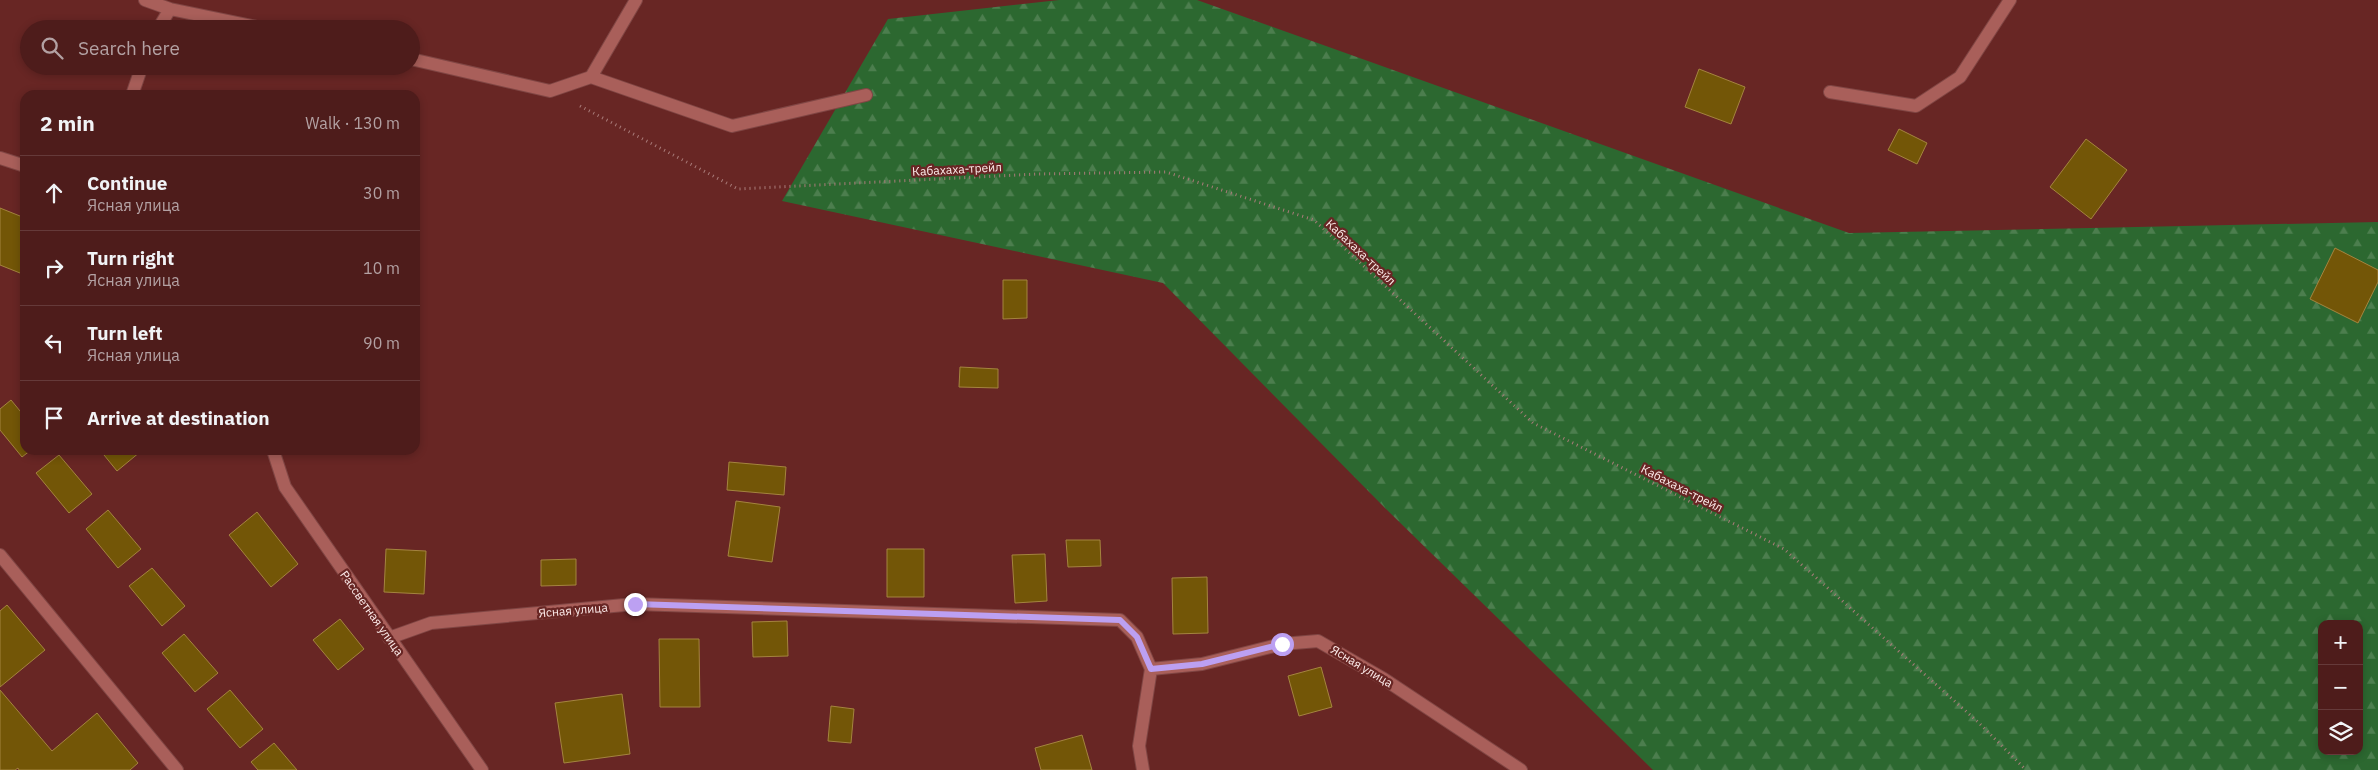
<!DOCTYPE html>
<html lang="en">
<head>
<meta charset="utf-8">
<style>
	:root { --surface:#4e1c1b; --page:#552524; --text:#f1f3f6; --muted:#b3a1a3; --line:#653a3a }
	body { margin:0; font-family:"IBM Plex Sans",sans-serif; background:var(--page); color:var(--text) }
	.controls { position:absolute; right:15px; bottom:15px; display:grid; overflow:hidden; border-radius:10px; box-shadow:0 2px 8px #0003 }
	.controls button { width:45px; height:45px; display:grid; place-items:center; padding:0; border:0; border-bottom:1px solid var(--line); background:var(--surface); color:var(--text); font:25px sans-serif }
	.stop { position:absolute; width:15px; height:15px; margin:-11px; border:4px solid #bca0f2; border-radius:50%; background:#fff }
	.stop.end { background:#bca0f2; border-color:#fff; box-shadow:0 1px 5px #0008 }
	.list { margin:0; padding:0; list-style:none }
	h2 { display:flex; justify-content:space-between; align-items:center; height:65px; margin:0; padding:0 20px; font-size:21px }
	h2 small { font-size:16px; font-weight:400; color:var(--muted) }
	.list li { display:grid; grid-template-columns:32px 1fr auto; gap:15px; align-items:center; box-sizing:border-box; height:75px; padding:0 20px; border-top:1px solid var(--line) }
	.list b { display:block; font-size:19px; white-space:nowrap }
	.list p { margin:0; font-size:16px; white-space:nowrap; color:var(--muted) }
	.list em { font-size:16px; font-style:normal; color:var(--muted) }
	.icon { flex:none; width:28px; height:28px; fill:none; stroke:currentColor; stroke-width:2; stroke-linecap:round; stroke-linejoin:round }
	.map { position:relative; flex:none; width:2378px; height:770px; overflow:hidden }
	.search { position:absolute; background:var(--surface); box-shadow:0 2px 8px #0003; left:20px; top:20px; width:400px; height:55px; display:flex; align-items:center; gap:12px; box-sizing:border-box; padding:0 18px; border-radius:28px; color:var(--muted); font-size:19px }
	.panel { position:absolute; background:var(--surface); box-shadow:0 2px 8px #0003; left:20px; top:90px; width:400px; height:365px; border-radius:15px }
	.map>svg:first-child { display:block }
</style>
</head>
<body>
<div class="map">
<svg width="2378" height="770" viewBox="0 0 2378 770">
	<defs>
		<pattern id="forest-firs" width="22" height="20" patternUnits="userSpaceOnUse" patternTransform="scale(1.25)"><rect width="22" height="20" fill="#2c6830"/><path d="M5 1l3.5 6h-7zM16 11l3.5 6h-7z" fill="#4c7e4e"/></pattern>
	</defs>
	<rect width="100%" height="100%" fill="#682624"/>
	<path fill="url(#forest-firs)" fill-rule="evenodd" d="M1059,0H1197L1849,233L2378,222V770H1653L1385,508L1163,283L782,201L888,19ZM2322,624H2359V751H2322Z"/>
	<path fill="#735607" stroke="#a4843f" d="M1699,69L1745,87L1731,124L1685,107Z
		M1899,129L1927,143L1917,164L1888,150Z
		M2086,139L2127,170L2091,219L2050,187Z
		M0,208L25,218V275L0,265Z
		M2335,248L2378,270V282L2358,323L2310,299Z
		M1003,280H1027V318L1003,319Z
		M960,367L998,369V388L959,387Z
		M11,400L25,417V450H31L22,457L0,430V409Z
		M111,450H138L140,452L117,471L104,455Z
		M59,455L92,494L69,513L36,473Z
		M729,462L786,467L784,495L727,490Z
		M736,501L780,507L772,562L728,556Z
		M108,510L141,549L118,568L86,529Z
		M257,512L298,564L271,587L229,535Z
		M1066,540H1100L1101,566L1068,567Z
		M386,549L426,551L424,594L384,592Z
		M887,549H924V597H887Z
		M1045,554L1047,601L1015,603L1012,555Z
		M576,559V585L541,586V560Z
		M152,568L185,606L162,626L129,586Z
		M1207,577L1208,633L1173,634L1172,578Z
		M7,605L45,650L0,687V611Z
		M340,619L364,649L338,670L313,640Z
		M787,621L788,656L753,657L752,622Z
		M184,634L218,673L195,692L162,653Z
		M659,639H699L700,707H660Z
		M1321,667L1332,707L1299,716L1288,676Z
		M0,690L52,751L97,713L138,763L130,770H19L18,768L15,770H0Z
		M230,690L263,729L240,748L207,709Z
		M622,694L630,754L564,763L555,703Z
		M831,706L854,709L851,743L828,741Z
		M1082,735L1092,770H1041L1035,748Z
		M274,743L297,770H258L251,762Z"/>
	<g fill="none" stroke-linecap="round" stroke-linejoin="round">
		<g stroke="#804644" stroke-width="14">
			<path id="service" d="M145,0L170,9
				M158,29L170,9L266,29
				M411,59L550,91L591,77L732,126L866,95
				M591,77L636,0
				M1830,92L1916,106L1960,77L2010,0
				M132,95L142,66
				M0,555L177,770"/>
		</g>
		<g stroke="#804644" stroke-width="14">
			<path id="minor" d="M0,158L25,166
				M273,450L285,487L482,770
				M389,638L431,623L635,604L1120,620L1137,637L1151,669L1202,664L1282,644L1318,641L1384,679L1521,770
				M1143,770L1139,746L1151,669"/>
		</g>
		<path stroke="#a97c7a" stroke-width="3" stroke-dasharray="1 4" stroke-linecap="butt" d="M580,106L738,189L1037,174L1166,172L1314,220L1533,423L1784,549L1978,722L2026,770"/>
		<use href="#service" stroke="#a95f5a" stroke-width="12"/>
		<use href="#minor" stroke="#a95f5a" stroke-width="12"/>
	</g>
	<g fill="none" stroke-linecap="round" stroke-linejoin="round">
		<path stroke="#bca0f2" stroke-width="6" d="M635,604L1120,620L1137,637L1151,669L1202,664L1282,644"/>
	</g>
	<g text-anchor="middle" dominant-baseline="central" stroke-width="4.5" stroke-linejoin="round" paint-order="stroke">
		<g font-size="12" fill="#fdebea" stroke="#682624">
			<text transform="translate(957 169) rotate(-3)">Кабахаха-трейл</text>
			<text transform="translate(1361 252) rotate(43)">Кабахаха-трейл</text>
			<text transform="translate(1682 488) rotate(27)">Кабахаха-трейл</text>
			<text transform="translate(573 610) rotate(-5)">Ясная улица</text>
			<text transform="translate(372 613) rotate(55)">Рассветная улица</text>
			<text transform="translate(1362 666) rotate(31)">Ясная улица</text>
		</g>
	</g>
</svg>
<div class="controls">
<button>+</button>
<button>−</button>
<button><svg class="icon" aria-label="layers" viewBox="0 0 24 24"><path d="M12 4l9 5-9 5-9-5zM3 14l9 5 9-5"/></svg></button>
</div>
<div class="stop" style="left:1282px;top:644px"></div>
<div class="stop end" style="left:635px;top:604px"></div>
<div class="search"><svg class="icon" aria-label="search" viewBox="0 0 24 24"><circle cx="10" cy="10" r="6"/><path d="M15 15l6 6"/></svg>Search here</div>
<section class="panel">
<h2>2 min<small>Walk · 130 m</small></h2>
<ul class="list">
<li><svg class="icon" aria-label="ahead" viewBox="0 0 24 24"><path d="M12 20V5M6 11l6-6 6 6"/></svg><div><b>Continue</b><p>Ясная улица</p></div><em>30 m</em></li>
<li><svg class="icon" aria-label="right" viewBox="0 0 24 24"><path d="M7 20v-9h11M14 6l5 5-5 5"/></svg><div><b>Turn right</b><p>Ясная улица</p></div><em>10 m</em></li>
<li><svg class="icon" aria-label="left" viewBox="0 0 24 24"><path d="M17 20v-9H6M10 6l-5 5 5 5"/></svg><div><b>Turn left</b><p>Ясная улица</p></div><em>90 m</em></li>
<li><svg class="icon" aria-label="arrive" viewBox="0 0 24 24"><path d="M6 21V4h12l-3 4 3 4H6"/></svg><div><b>Arrive at destination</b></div></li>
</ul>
</section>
</div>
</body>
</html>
